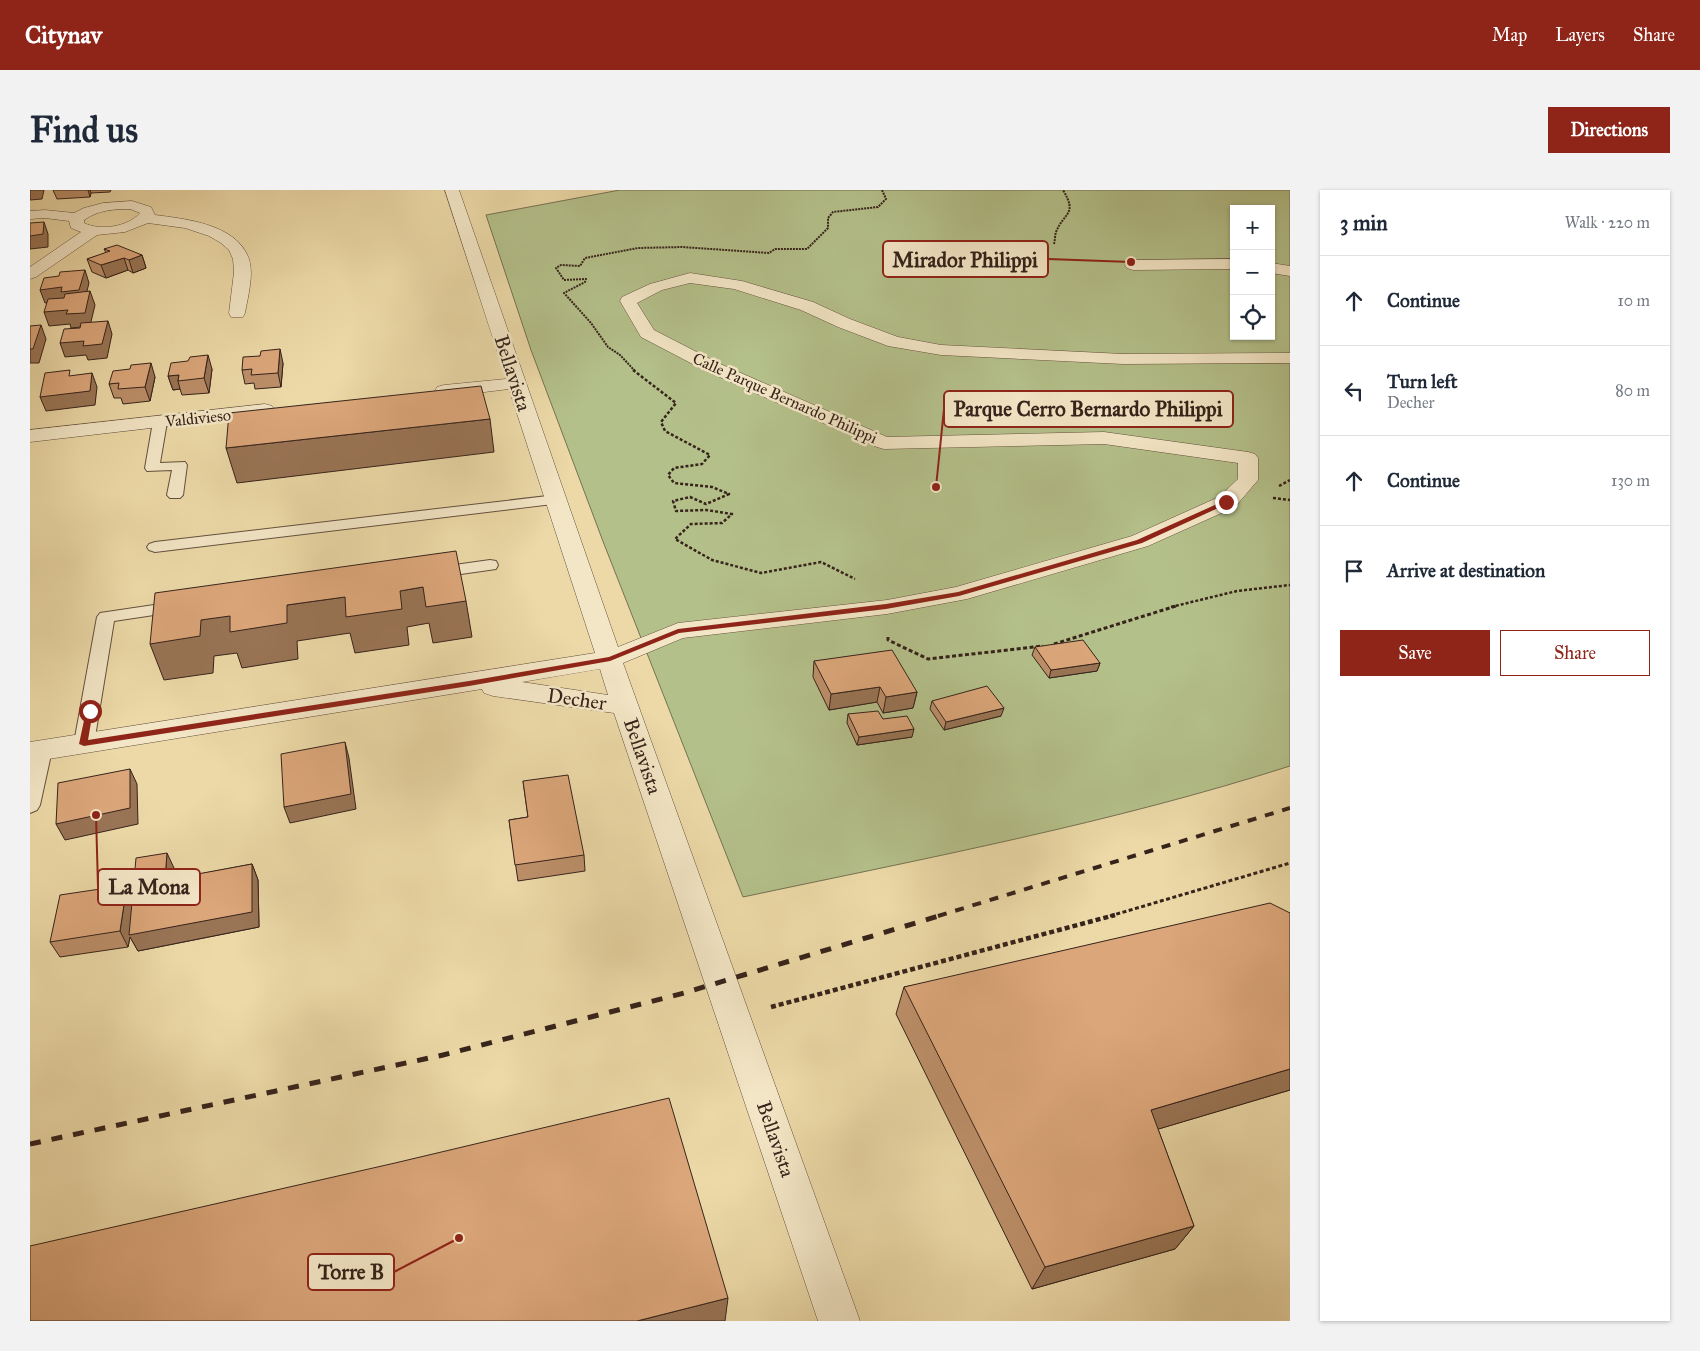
<!DOCTYPE html>
<html lang="en">
<head>
<meta charset="utf-8">
<style>
	:root { --surface:#fff; --page:#f2f2f3; --text:#1f2937; --muted:#747a83; --line:#e0e1e3; --accent:#8f2418 }
	body { margin:0; font-family:"IM FELL Great Primer",serif; background:var(--page); color:var(--text) }
	.controls { position:absolute; right:15px; top:15px; display:grid; overflow:hidden; border-radius:0px; box-shadow:0 1px 4px #0004 }
	.controls button { width:45px; height:45px; display:grid; place-items:center; padding:0; border:0; border-bottom:1px solid var(--line); background:var(--surface); color:var(--text); font:25px sans-serif }
	.stop { position:absolute; width:15px; height:15px; margin:-11px; border:4px solid #8f2418; border-radius:50%; background:#fff }
	.stop.end { background:#8f2418; border-color:#fff; box-shadow:0 1px 5px #0008 }
	.list { margin:0; padding:0; list-style:none }
	h2 { display:flex; justify-content:space-between; align-items:center; height:65px; margin:0; padding:0 20px; font-size:21px }
	h2 small { font-size:16px; font-weight:400; color:var(--muted) }
	.list li { display:grid; grid-template-columns:32px 1fr auto; gap:15px; align-items:center; box-sizing:border-box; height:90px; padding:0 20px; border-top:1px solid var(--line) }
	.list b { display:block; font-size:19px; white-space:nowrap }
	.list p { margin:0; font-size:16px; white-space:nowrap; color:var(--muted) }
	.list em { font-size:16px; font-style:normal; color:var(--muted) }
	.actions { display:flex; gap:10px; padding:15px 20px }
	.actions a { flex:1; padding:11px 0; border:1px solid var(--accent); border-radius:0px; text-align:center; font-size:18px; color:var(--accent) }
	.actions .main { background:var(--accent); color:#fff }
	.icon { flex:none; width:28px; height:28px; fill:none; stroke:currentColor; stroke-width:2; stroke-linecap:round; stroke-linejoin:round }
	.map { position:relative; flex:none; width:1260px; height:1131px; overflow:hidden; border-radius:0px }
	header { display:flex; align-items:center; gap:30px; box-sizing:border-box; height:70px; padding:0 25px; background:var(--accent); color:#fff }
	header strong { font-size:24px }
	nav { display:flex; gap:28px; margin-inline-start:auto; font-size:18px }
	.intro { display:flex; align-items:center; justify-content:space-between; box-sizing:border-box; height:120px; padding:0 30px }
	h1 { margin:0; font-size:35px }
	.button { padding:12px 22px; border-radius:0px; background:var(--accent); color:#fff; font-size:18px; font-weight:700 }
	main { display:flex; gap:30px; padding:0 30px }
	aside { flex:1; background:var(--surface); border-radius:0px; box-shadow:0 1px 4px #0004 }
	.map>svg:first-child { display:block }
</style>
</head>
<body>
<header>
<strong>Citynav</strong>
<nav><a>Map</a><a>Layers</a><a>Share</a></nav>
</header>
<div class="intro"><h1>Find us</h1><a class="button">Directions</a></div>
<main>
<div class="map">
<svg width="1260" height="1131" viewBox="0 0 1260 1131">
	<rect width="100%" height="100%" fill="#ecd9a7"/>
	<filter id="stains"><feTurbulence type="fractalNoise" baseFrequency=".004" numOctaves="4"/><feColorMatrix values="0 0 0 0 .2 0 0 0 0 .09 0 0 0 0 .02 0 0 0 .5 -.17"/></filter>
	<radialGradient id="worn" r=".72"><stop offset=".6" stop-color="#630" stop-opacity="0"/><stop offset="1" stop-color="#630" stop-opacity=".3"/></radialGradient>
	<path fill="#b4c08a" stroke="#757252" fill-rule="evenodd" d="M590,0H1260V576C1082,633 897,668 713,707L574,354L501,160L456,25ZM1204,19H1241V146H1204Z"/>
	<g fill="none" stroke-linecap="round" stroke-linejoin="round">
		<g stroke="#64503e" stroke-width="2">
			<path id="service" d="M130,228L135,229L137,232L130,273L155,272L157,275L153,305L150,308H140L137,305L142,280L117,281L115,278L123,232L125,229Z
				M526,305L531,307L534,310L531,313L125,362L119,360L117,357L119,354L125,352Z
				M460,370L466,371L468,375L466,379L403,388L397,387L395,383L397,379L403,378Z
				M151,411L157,412L160,416L157,420L84,431L64,553L61,558L54,560L47,558L44,553L67,427L70,423Z
				M12,553L19,555L22,560L10,615L7,620L0,623V569L5,555Z"/>
		</g>
		<g stroke="#64503e" stroke-width="1">
			<path id="minor" d="M415,0H429L588,457L648,433L857,410L926,397L1102,346L1189,307L1208,289V273L1074,254L854,259L847,257L676,181L611,147L590,111L592,107L620,94L660,83L712,91L783,112L820,129L868,147L911,155L1093,164L1260,163V173L1093,174L911,165L858,156L808,137L771,120L704,99L660,93L632,100L607,113L624,140L688,173L857,247L1074,242L1218,262L1225,264L1228,268V290L1205,317L1118,356L937,409L857,424L653,448L593,473L830,1131H788L584,523L463,506L454,503L452,499L0,572V552L565,463L479,199L414,207L407,205L405,201L407,197L414,195L476,189ZM570,479L578,505L492,492Z
				M102,11L121,17L125,25C156,29 207,34 219,69C224,85 218,106 215,123L213,127H201L199,123L204,82L203,69L199,60L191,53L179,46L155,38L118,33L95,42L67,45L6,87L0,89V77L51,42L41,38L39,31L15,28L0,29V21L15,20L44,23L54,18L73,13ZM100,19L110,23C98,37 70,41 54,33V30C68,20 84,19 100,19Z
				M1204,69V79L1103,80L1097,78L1095,75L1097,72L1103,70Z
				M1241,73L1260,76V86L1241,83Z
				M235,214L242,216L245,220L242,224L0,252V240Z"/>
		</g>
		<path stroke="#36231b" stroke-width="2" stroke-dasharray="2 1" stroke-linecap="butt" d="M1024,54C1025,50 1025,45 1026,42C1034,22 1048,25 1033,0
			M605,181L590,165L578,157L561,133L534,103L555,92L556,89L534,90L526,78L531,75L550,76L555,68L608,58L652,57L739,63L745,59H777L798,38V28L803,22L848,17L856,9L852,0"/>
		<path stroke="#36231b" stroke-width="2.5" stroke-dasharray="3 2" stroke-linecap="butt" d="M603,180L646,213L631,232L635,241L680,265L672,274L644,278L638,285L644,293L682,297L699,304L676,314L660,307L643,311L646,321L676,320L702,324L692,333L661,334L645,349L682,370L731,383L791,372L825,389
			M1249,296L1260,290
			M1243,308L1260,310
			M1141,417L1207,401L1260,395"/>
		<path stroke="#36231b" stroke-width="3" stroke-dasharray="4 2.5" stroke-linecap="butt" d="M858,447V450L898,469L1013,456
			M1024,454L1146,416
			M1080,726L1260,673"/>
		<path stroke="#36231b" stroke-width="4.5" stroke-dasharray="5 3" stroke-linecap="butt" d="M741,817L1085,725"/>
		<use href="#service" fill="#f3e6c6" fill-rule="evenodd"/>
		<use href="#minor" fill="#f3e6c6" fill-rule="evenodd"/>
		<path stroke="#36231b" stroke-width="4" stroke-dasharray="9 9" stroke-linecap="butt" d="M908,726L1260,618"/>
		<path stroke="#36231b" stroke-width="5" stroke-dasharray="11 11" stroke-linecap="butt" d="M0,954L413,865L654,803L912,725"/>
	</g>
	<path fill="#bc8f69" stroke="#36231b" d="M23,0H81L80,2L61,3L60,7L27,9Z
		M74,59L112,65L116,78L103,83L98,80L76,88L62,82L57,69L76,63Z
		M253,173L251,197L225,199L224,193L215,194L212,180Z
		M182,179L179,203L152,205L150,199L143,200L138,186Z
		M125,187L120,211L93,214L91,208H84L79,194Z
		M1005,457L1070,473L1067,481L1019,488L1002,465Z
		M784,471L887,502L883,518L853,523L847,512L799,520L783,487Z
		M902,511L971,526L914,540L900,519Z
		M818,524L853,529L882,547L827,555L817,533Z
		M493,591L554,665L555,681L488,691L479,630L498,627Z
		M222,674L228,690L229,737L108,761L100,747L98,757L30,767L20,752L103,705L144,678V689Z
		M1260,723V900L1128,939L1164,1036L1145,1059L1002,1099L866,824L874,797Z"/>
	<path fill="#997455" stroke="#36231b" d="M0,0H14L12,9L0,10Z
		M58,0H60L61,3L60,7Z
		M14,32L18,44V57L0,59V46Z
		M112,65L116,78L103,83L99,70Z
		M94,68L98,80L76,88L71,75Z
		M55,80L59,93L54,113L35,111L15,113L10,100Z
		M60,101L65,115L60,136L41,138L40,134L19,136L14,122Z
		M78,131L82,144L77,168L58,170L56,165L35,167L30,153Z
		M11,135L16,149L9,173H0V159Z
		M250,159L253,173L251,197L248,183Z
		M178,165L182,179L179,203L174,188Z
		M121,173L125,187L120,211L115,197Z
		M62,183L67,197L65,215L16,221L10,207Z
		M149,185L148,191L150,199L143,200L138,186Z
		M460,229L464,262L207,293L196,258Z
		M393,397L436,411L442,447L403,453L399,433L377,437L379,455L325,463L320,443L267,451L268,469L212,478L207,463L184,466L183,483L134,490L120,454L171,430L257,415L315,407L370,401Z
		M1070,473L1067,481L1019,488L1021,480Z
		M850,497L847,512L799,520L801,504Z
		M887,502L883,518L853,523L856,507Z
		M974,518L971,526L914,540L916,532Z
		M884,539L882,547L827,555L829,547Z
		M315,552L319,568L326,619L260,633L254,617Z
		M100,579L107,594L108,634L35,650L26,634Z
		M137,663L144,678L143,706L135,690Z
		M222,674L228,690L229,737L108,761L100,747L98,757L90,741L97,695L106,710Z
		M1260,879V900L1105,946L1121,920Z
		M1164,1036L1145,1059L1002,1099L1015,1077Z
		M698,1108L695,1131H607Z"/>
	<path fill="#dba67a" stroke="#36231b" d="M14,32L13,44L0,46V33Z
		M87,55L112,65L99,70L94,68L71,75L57,69L80,61L74,59Z
		M55,80L49,100L31,102L32,97L10,100L14,88L29,86L30,82Z
		M60,101L55,123L36,124L38,120L14,122L18,109L34,108L35,104Z
		M78,131L72,154L53,156L54,151L30,153L34,139L50,138L51,133Z
		M11,135L3,159H0V136Z
		M250,159L248,183L221,185L222,179L212,180L213,167L230,166L231,161Z
		M178,165L174,188L148,191L149,185L138,186L141,173L158,171L160,167Z
		M121,173L115,197L88,199L89,193L79,194L83,181L100,179L101,175Z
		M40,180L39,186L62,183L60,201L10,207L15,183Z
		M451,196L460,229L196,258L199,223Z
		M426,361L436,411L396,417L393,397L370,401L372,419L316,427L315,407L257,415V433L200,442V426L171,430L170,446L120,454L125,403Z
		M1053,450L1070,473L1021,480L1005,457Z
		M862,460L887,502L856,507L850,497L801,504L784,471Z
		M957,496L974,518L916,532L902,511Z
		M848,521L853,529L877,526L884,539L829,547L818,524Z
		M315,552L321,604L254,617L251,564Z
		M100,579V618L26,634L28,593Z
		M538,585L554,665L485,675L479,630L498,627L493,591Z
		M137,663L135,690L222,674V722L99,745L106,668Z
		M97,695L90,741L20,752L30,705Z
		M1240,713L1260,723V879L1121,920L1164,1036L1015,1077L874,797Z
		M639,908L698,1108L607,1131H0V1056L365,973Z"/>
	<path fill="#8f2418" d="M1196,310L1200,312L1199,313L1112,353L929,406L856,419L649,443L580,471L439,496L54,556L49,554L56,521L60,518L63,521L58,550L439,491L579,467L648,439L856,414L928,402L1107,350Z"/>
	<g text-anchor="middle" dominant-baseline="central" stroke-width="5" stroke-linejoin="round" paint-order="stroke">
		<g font-size="16" fill="#36231b" stroke="#f3e6c6">
			<text transform="translate(755 208) rotate(24)">Calle Parque Bernardo Philippi</text>
			<text transform="translate(168 228) rotate(-6)">Valdivieso</text>
		</g>
		<g font-size="20" fill="#36231b" stroke="#f3e6c6">
			<text transform="translate(483 183) rotate(72)">Bellavista</text>
			<text transform="translate(547 509) rotate(8)">Decher</text>
			<text transform="translate(613 566) rotate(71)">Bellavista</text>
			<text transform="translate(746 949) rotate(71)">Bellavista</text>
		</g>
	</g>
	<path fill="none" stroke="#8f2418" stroke-width="2" d="M1101 72L1018 69M906 297L914 219M66 625L68 697M429 1048L364 1082"/>
	<g fill="#8f2418" stroke="#f3e6c6" stroke-width="2">
		<circle cx="1101" cy="72" r="5"/>
		<circle cx="906" cy="297" r="5"/>
		<circle cx="66" cy="625" r="5"/>
		<circle cx="429" cy="1048" r="5"/>
	</g>
	<g fill="#f3e6c6" stroke="#8f2418" stroke-width="2">
		<rect x="853" y="51" width="165" height="36" rx="5"/>
		<rect x="914" y="201" width="289" height="36" rx="5"/>
		<rect x="68" y="679" width="102" height="36" rx="5"/>
		<rect x="278" y="1064" width="86" height="36" rx="5"/>
	</g>
	<g font-size="21" text-anchor="middle" font-weight="bold" fill="#36231b">
		<text x="935" y="77">Mirador Philippi</text>
		<text x="1058" y="226">Parque Cerro Bernardo Philippi</text>
		<text x="119" y="704">La Mona</text>
		<text x="321" y="1089">Torre B</text>
	</g>
	<rect width="100%" height="100%" filter="url(#stains)"/>
	<rect width="100%" height="100%" fill="url(#worn)"/>
</svg>
<div class="controls">
<button>+</button>
<button>−</button>
<button><svg class="icon" aria-label="locate" viewBox="0 0 24 24"><circle cx="12" cy="12" r="6"/><path d="M12 2v4M12 18v4M2 12h4M18 12h4"/></svg></button>
</div>
<div class="stop" style="left:60px;top:521px"></div>
<div class="stop end" style="left:1196px;top:312px"></div>
</div>
<aside>
<h2>3 min<small>Walk · 220 m</small></h2>
<ul class="list">
<li><svg class="icon" aria-label="ahead" viewBox="0 0 24 24"><path d="M12 20V5M6 11l6-6 6 6"/></svg><div><b>Continue</b></div><em>10 m</em></li>
<li><svg class="icon" aria-label="left" viewBox="0 0 24 24"><path d="M17 20v-9H6M10 6l-5 5 5 5"/></svg><div><b>Turn left</b><p>Decher</p></div><em>80 m</em></li>
<li><svg class="icon" aria-label="ahead" viewBox="0 0 24 24"><path d="M12 20V5M6 11l6-6 6 6"/></svg><div><b>Continue</b></div><em>130 m</em></li>
<li><svg class="icon" aria-label="arrive" viewBox="0 0 24 24"><path d="M6 21V4h12l-3 4 3 4H6"/></svg><div><b>Arrive at destination</b></div></li>
</ul>
<div class="actions"><a class="main">Save</a><a>Share</a></div>
</aside>
</main>
</body>
</html>
